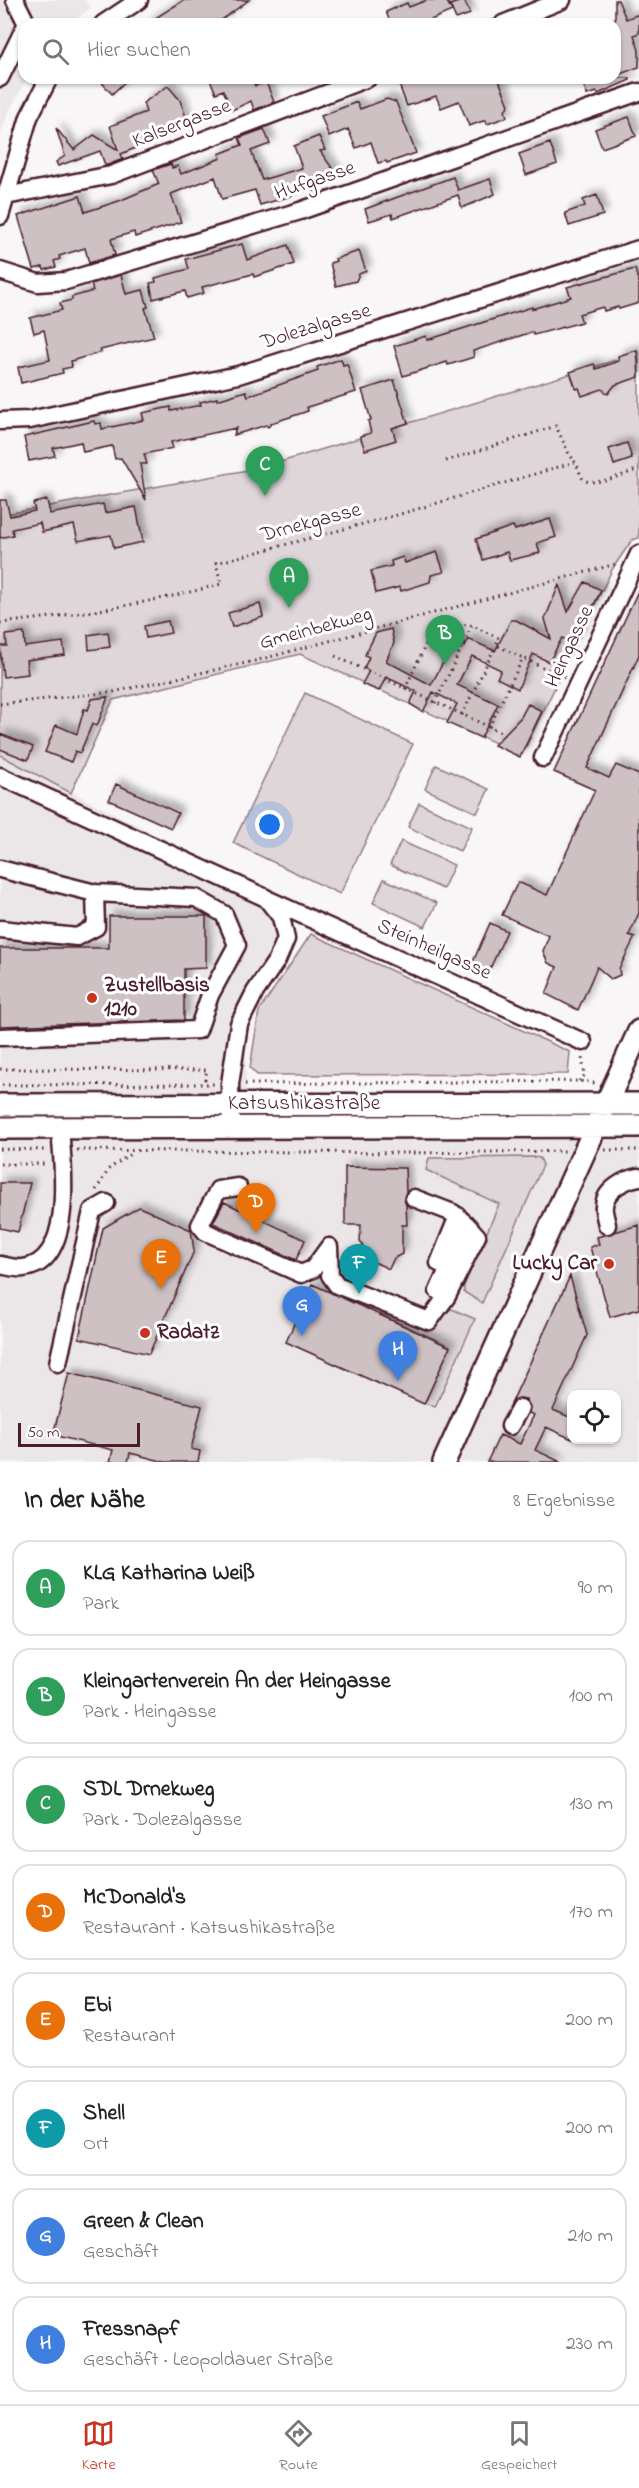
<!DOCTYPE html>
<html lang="de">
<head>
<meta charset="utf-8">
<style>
	:root { --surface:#fff; --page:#f6f6f6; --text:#222; --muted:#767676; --line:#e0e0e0; --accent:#c8321e }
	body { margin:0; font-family:"Indie Flower",sans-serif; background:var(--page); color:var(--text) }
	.controls { position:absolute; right:18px; bottom:18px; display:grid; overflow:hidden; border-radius:12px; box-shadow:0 2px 4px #0004 }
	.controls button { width:54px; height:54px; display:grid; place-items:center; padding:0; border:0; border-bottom:2px solid var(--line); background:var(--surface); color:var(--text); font:30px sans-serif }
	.scale { position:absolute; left:18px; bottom:15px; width:122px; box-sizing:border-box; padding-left:6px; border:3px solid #4a1f2b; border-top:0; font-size:16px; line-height:21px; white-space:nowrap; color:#4a1f2b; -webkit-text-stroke:4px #fff; paint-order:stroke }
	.you { position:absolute; left:270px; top:825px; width:21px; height:21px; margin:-15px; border:4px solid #fff; border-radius:50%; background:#1a73e8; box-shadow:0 0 0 9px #1a73e833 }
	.badge { display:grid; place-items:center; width:39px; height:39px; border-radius:50%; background:var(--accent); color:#fff; font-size:20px; font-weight:700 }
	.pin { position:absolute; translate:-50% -50px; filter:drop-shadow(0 2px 3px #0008) }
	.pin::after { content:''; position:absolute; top:32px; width:21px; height:18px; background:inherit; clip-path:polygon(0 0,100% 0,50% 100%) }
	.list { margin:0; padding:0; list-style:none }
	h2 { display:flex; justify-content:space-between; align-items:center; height:78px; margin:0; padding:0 24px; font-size:26px }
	h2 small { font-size:20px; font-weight:400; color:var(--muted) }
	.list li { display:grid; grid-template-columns:39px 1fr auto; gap:18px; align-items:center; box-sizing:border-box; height:96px; margin:0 12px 12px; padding:0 12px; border:2px solid var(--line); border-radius:18px }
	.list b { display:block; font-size:22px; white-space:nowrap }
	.list p { margin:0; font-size:20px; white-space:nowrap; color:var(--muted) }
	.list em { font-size:20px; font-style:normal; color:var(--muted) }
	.icon { flex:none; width:33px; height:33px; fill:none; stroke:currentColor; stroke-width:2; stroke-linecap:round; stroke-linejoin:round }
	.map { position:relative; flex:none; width:639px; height:1462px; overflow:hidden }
	.search { position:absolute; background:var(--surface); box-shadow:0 2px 4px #0004; left:18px; right:18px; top:18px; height:66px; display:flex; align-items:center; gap:15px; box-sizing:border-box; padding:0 21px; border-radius:18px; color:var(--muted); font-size:22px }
	.sheet { height:942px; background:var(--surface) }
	nav { display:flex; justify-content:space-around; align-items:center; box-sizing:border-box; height:84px; border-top:2px solid var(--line); background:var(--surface); font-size:16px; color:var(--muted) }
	nav a { display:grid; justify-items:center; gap:3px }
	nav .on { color:var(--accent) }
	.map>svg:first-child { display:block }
</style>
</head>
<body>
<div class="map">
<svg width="639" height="1462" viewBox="0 0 639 1462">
	<defs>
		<filter id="shadow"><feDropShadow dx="5.5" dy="-5.5" stdDeviation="3" flood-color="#0004"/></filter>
	</defs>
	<rect width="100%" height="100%" fill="#f8f6f7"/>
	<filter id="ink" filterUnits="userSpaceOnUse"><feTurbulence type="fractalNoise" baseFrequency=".0167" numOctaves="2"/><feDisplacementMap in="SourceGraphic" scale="12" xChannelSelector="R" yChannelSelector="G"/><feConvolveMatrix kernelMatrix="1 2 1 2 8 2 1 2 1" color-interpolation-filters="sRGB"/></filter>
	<g filter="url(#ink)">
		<path fill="#ebe6e8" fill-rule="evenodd" d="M0,0H85L91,8L69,24H24V78H27L8,113L0,135Z
			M0,755L298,908L246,1025V1120L639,1121V1462H0ZM572,1394H616V1440H572Z"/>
		<path fill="#ded6d9" stroke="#947a82" stroke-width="1.5" d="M639,353V538L632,540L613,568L522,755L300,654L113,700L71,793L0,755V515L264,467Z
			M305,693L413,744L340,894L233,843Z
			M436,765L489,789L477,813L425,789Z
			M419,803L472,827L460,851L408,827Z
			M401,841L454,865L443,889L390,865Z
			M384,879L437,903L425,927L373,903Z
			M311,934L570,1052L568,1074L257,1075L250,1068L259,1011Z
			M535,1157L540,1158L543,1165L482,1303L464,1292V1286L499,1204L426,1170L429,1158Z
			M382,1309L416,1324L452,1309L475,1319L435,1407L425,1403L450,1346L380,1314Z"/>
		<path fill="#cdc1c4" stroke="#4a1f2b" stroke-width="1.5" filter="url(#shadow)" d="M184,0H249L216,24H146Z
			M427,0H446L452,11L421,24H391L386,12L407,3L409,7Z
			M464,0L470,14L456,19L450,5Z
			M615,0H618L626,19L639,14V33L634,35L639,50V67L615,76Z
			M98,78H129L112,94Z
			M209,78H251L255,86L266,82L274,102L254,110L251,101L232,110L223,90L216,93Z
			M406,78H498L509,105L505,110L507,117L487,124L486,120L469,126L459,101L441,108L436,96L407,106L398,82Z
			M581,78H630V80L598,94L597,92L587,95Z
			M168,86L180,100L189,126L121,154L123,159L108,165H105L100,151L58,166L56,162L65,156L56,128L74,150L94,135L118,150L110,126L146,112L143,103Z
			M387,99L396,102L416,153L387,163L386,161L378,163L371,142L356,148L348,129L329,137L321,116L357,102L360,109Z
			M629,117L636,136L602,148L595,129Z
			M264,129L270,144L251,151L262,180L302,168L294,146L319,136L325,150L320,151L337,175L314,192L310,187L291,196L260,205L255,190L222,199L215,177L171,194L181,222L135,237L134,232L111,239L115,255L89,263L85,248L59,256L60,259L54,261L56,267L44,270L43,267L34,269L18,216L80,196L85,212L119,201L159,184L153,170L171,164L172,168L178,166L181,174L221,158L219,154L242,145L239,138Z
			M550,143L557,164L526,175L519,154Z
			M453,177L458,190L490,179L495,194L462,208L458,195L393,218L392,214L369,221L365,209Z
			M597,195L603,215L569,226L565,213L585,206L583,200Z
			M242,244L247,260L288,245L294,264L254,277L253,274L202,287L204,293L187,298L185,291L153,299L150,283L156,282L155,278L189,269L186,259Z
			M359,251L366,271L359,274L356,281L336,286L330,263L336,261L335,259Z
			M635,269L639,283V303L619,309L618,307L604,311L603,307L579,314L582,322L534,335L532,332L473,351L474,357L448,365L447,362L403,376L394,346L426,336L427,340L532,307V309L571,297L567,287Z
			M121,275L126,294L143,290L148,307L145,308L154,337L100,350L101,352L71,361L72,367L62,369L63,373L21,383L18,367L50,360L44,330L34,333L30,318L62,310L60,303L72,300V297L93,291L91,284Z
			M637,350L639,377L615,385L608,394L602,389L582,396L579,388L576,389L570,372L594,364L596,369L619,361L618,356Z
			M341,359L343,365L347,364L356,392L307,407L308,411L272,423L268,427L266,425L234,435L236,428L171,442L173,448L144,454L147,464H140L146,500L121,458L115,459L112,446L83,452L81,442L53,448L55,456L29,461L24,437L94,421L95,424L101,423L102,429L144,420L142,413L171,407V411L201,405L200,402L217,398V400L246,391L248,396L318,371L317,367Z
			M394,380L408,423L392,428L396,440L365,450L360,436L371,433L368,421L371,420L362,390Z
			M627,443L632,459L614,465L609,449Z
			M0,500H6L10,516L35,511L33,503L47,500L50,514L103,504L105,513L136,507L143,542L114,548L111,535L78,541L74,525L42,532L40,523L12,529L13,535L0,538Z
			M550,519L556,537L537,543L540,553L510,560L507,552L483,560L476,539L513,526L515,530Z
			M437,552L444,572L431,575L430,582L401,591L400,587L376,593L371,571L392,566L391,561L403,557L405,563Z
			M585,582L601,590L579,636L571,642L562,638L549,662L533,654L518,689L497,678L501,670L472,656L457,685L498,704L481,738L447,723L457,704L433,692L423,712L410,704L416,691L386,677L379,691L362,684L369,671L364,668L369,657L365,655L376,633L391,629L394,643L386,661L431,685L454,642L465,647L468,639L495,651L511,620H516L551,639L545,619L559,585L568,612Z
			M639,589V655L587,768L609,778L616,765L639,775V913L629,935L635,937L619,969L620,975L611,979L597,967L578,1010L546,994L557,967L548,963L543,951L549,936L502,915L518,882L547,895L595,790L554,772Z
			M260,604L263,617L232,627L228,613Z
			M168,621L171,633L146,638L144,626Z
			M108,632L110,647L89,650L88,635Z
			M24,633L25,647L63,642L65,655L26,660L28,674L3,677L0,646H7L6,635Z
			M108,697L97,726L92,724L80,753L75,751L71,762L45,752L56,725L77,734L84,709L88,710L92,699Z
			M528,704L542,711L520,757L494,745L521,717Z
			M0,734L33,747L28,760L0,749Z
			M116,784L178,813L171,828L109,800Z
			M109,916H206V968L184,969V1020L0,1026V948H109Z
			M490,923L507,931L489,971L472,964Z
			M345,1167L405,1168L406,1192L404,1199L406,1205L407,1225H402V1254L394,1258L389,1269L359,1255L363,1245L360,1242L361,1225H345Z
			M0,1183H30L18,1232L0,1228Z
			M224,1202L305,1240L296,1260L213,1223Z
			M139,1207L191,1230L194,1251L149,1354L79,1338L103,1228Z
			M639,1225V1309L610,1317L590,1247L599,1244L597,1237Z
			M570,1276L587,1335L553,1410L572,1418V1439L546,1427L535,1450L561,1462H487L500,1435L520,1444L534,1415L529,1413L530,1407L526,1399L519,1398L512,1402Z
			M312,1284L450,1347L424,1404L286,1342Z
			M69,1373L202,1406L191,1449L200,1451L198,1462H165L130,1453L128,1462H110L113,1450L53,1435Z"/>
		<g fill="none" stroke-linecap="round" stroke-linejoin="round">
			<g stroke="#4a1f2b" stroke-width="21">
				<path id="minor" d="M15,0L27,24
					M103,24L139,0
					M503,24L562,0
					M0,78L24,29
					M6,196L111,175L368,78
					M0,216L29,117L49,78
					M0,271L38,283L66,281L300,211L639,92
					M0,421L30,420L238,375L639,249
					M543,758L639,554
					M0,776L266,898L281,917L286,939L277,960L255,992L239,1024L230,1084L231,1128
					M0,869L95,893L196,898L224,914L237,945L210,995L198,1030L0,1037
					M269,900L583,1042
					M0,929L77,937L96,927L95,893
					M238,1187L218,1190L200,1225L206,1232L301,1274L313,1269L329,1247
					M414,1198L453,1213L466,1224L463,1237L438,1291
					M607,1225C606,1219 603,1211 604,1206C605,1189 626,1179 639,1177
					M329,1247L330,1275L337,1285L429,1321L447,1296L477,1236L466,1224
					M439,1263L458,1216
					M0,1265C7,1266 16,1269 23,1268C75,1263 63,1164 60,1129
					M58,1363L92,1211L106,1203
					M510,1426L520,1408"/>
			</g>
			<g stroke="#4a1f2b" stroke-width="26">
				<path id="major" d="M0,1105L639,1104
					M0,1128L639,1126
					M444,1462L639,1031"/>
			</g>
			<path stroke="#4a1f2b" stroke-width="3" stroke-dasharray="1.5 4.5" stroke-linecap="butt" d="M446,461L556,426L568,452L575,462
				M0,623C75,615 148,604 221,584L216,563L397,515L575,462C578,466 580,475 583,479C592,488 628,473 639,469
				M335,656L507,735
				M405,689L431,633L468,624L499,638L496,645L565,678
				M435,703L472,626
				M0,704L113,692L251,662L616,564
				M462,715L496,645
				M489,727L523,658
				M0,1069L207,1070L204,1084
				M579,1081L585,1075L582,1058
				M245,1084L579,1081L595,1083
				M2,1085L214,1084
				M0,1149L46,1150
				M77,1150L406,1153L565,1151
				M605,1150H639
				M0,1164H46
				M96,1190L109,1169L133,1152"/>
			<use href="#minor" stroke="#fff" stroke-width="16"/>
			<use href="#major" stroke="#fff" stroke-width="21"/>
		</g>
	</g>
	<g fill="#c8321e" stroke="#fff" stroke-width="2">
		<circle cx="92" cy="998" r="6"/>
		<circle cx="609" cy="1264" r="6"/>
		<circle cx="145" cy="1333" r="6"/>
	</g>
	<g text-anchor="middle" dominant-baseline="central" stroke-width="6" stroke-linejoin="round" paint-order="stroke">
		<g font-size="21" fill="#4a1f2b" stroke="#fff">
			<text transform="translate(182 124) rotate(-21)">Kalsergasse</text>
			<text transform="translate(315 181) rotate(-19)">Hufgasse</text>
			<text transform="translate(316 327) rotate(-17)">Dolezalgasse</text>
			<text transform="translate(311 523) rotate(-15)">Drnekgasse</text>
			<text transform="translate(316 629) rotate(-15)">Gmeinbekweg</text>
			<text transform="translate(570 647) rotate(-65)">Heingasse</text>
			<text transform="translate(434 950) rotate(24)">Steinheilgasse</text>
			<text x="304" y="1104">Katsushikastraße</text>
		</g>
		<g font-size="21" font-weight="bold" fill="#4a1f2b" stroke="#fff" text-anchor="start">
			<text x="104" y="986">Zustellbasis<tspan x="104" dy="24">1210</tspan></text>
			<text x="597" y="1264" text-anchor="end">Lucky Car</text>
			<text x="157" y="1333">Radatz</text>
		</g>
	</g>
</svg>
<div class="controls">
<button><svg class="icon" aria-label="locate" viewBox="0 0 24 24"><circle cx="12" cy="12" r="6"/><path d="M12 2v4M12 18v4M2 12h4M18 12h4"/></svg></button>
</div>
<div class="scale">50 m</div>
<div class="you"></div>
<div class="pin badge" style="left:289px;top:608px;background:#2e9e5b">A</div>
<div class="pin badge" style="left:445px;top:665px;background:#2e9e5b">B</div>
<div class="pin badge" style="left:265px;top:496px;background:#2e9e5b">C</div>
<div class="pin badge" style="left:256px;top:1233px;background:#e8710a">D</div>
<div class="pin badge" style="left:161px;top:1289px;background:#e8710a">E</div>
<div class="pin badge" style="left:359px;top:1294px;background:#0f9aa8">F</div>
<div class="pin badge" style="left:302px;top:1336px;background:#3f7fe0">G</div>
<div class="pin badge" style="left:398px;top:1381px;background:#3f7fe0">H</div>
<div class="search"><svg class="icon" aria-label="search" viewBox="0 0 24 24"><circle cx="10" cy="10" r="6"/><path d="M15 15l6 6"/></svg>Hier suchen</div>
</div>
<section class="sheet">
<h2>In der Nähe<small>8 Ergebnisse</small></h2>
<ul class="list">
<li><span class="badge" style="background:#2e9e5b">A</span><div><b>KLG Katharina Weiß</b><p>Park</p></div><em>90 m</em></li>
<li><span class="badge" style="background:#2e9e5b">B</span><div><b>Kleingartenverein An der Heingasse</b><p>Park · Heingasse</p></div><em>100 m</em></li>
<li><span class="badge" style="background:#2e9e5b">C</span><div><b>SDL Drnekweg</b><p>Park · Dolezalgasse</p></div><em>130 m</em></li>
<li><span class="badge" style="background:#e8710a">D</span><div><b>McDonald's</b><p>Restaurant · Katsushikastraße</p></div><em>170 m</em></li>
<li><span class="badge" style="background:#e8710a">E</span><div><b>Ebi</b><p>Restaurant</p></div><em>200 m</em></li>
<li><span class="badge" style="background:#0f9aa8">F</span><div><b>Shell</b><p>Ort</p></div><em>200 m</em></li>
<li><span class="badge" style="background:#3f7fe0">G</span><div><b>Green &amp; Clean</b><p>Geschäft</p></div><em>210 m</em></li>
<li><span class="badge" style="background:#3f7fe0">H</span><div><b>Fressnapf</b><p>Geschäft · Leopoldauer Straße</p></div><em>230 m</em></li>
</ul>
</section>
<nav>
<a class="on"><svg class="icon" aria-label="map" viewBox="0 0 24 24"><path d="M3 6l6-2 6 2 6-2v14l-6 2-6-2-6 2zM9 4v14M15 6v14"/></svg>Karte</a>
<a><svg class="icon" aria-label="directions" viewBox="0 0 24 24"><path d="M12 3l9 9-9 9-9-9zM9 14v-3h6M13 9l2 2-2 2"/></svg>Route</a>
<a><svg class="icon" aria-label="saved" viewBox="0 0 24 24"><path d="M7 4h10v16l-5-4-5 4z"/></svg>Gespeichert</a>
</nav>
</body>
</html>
